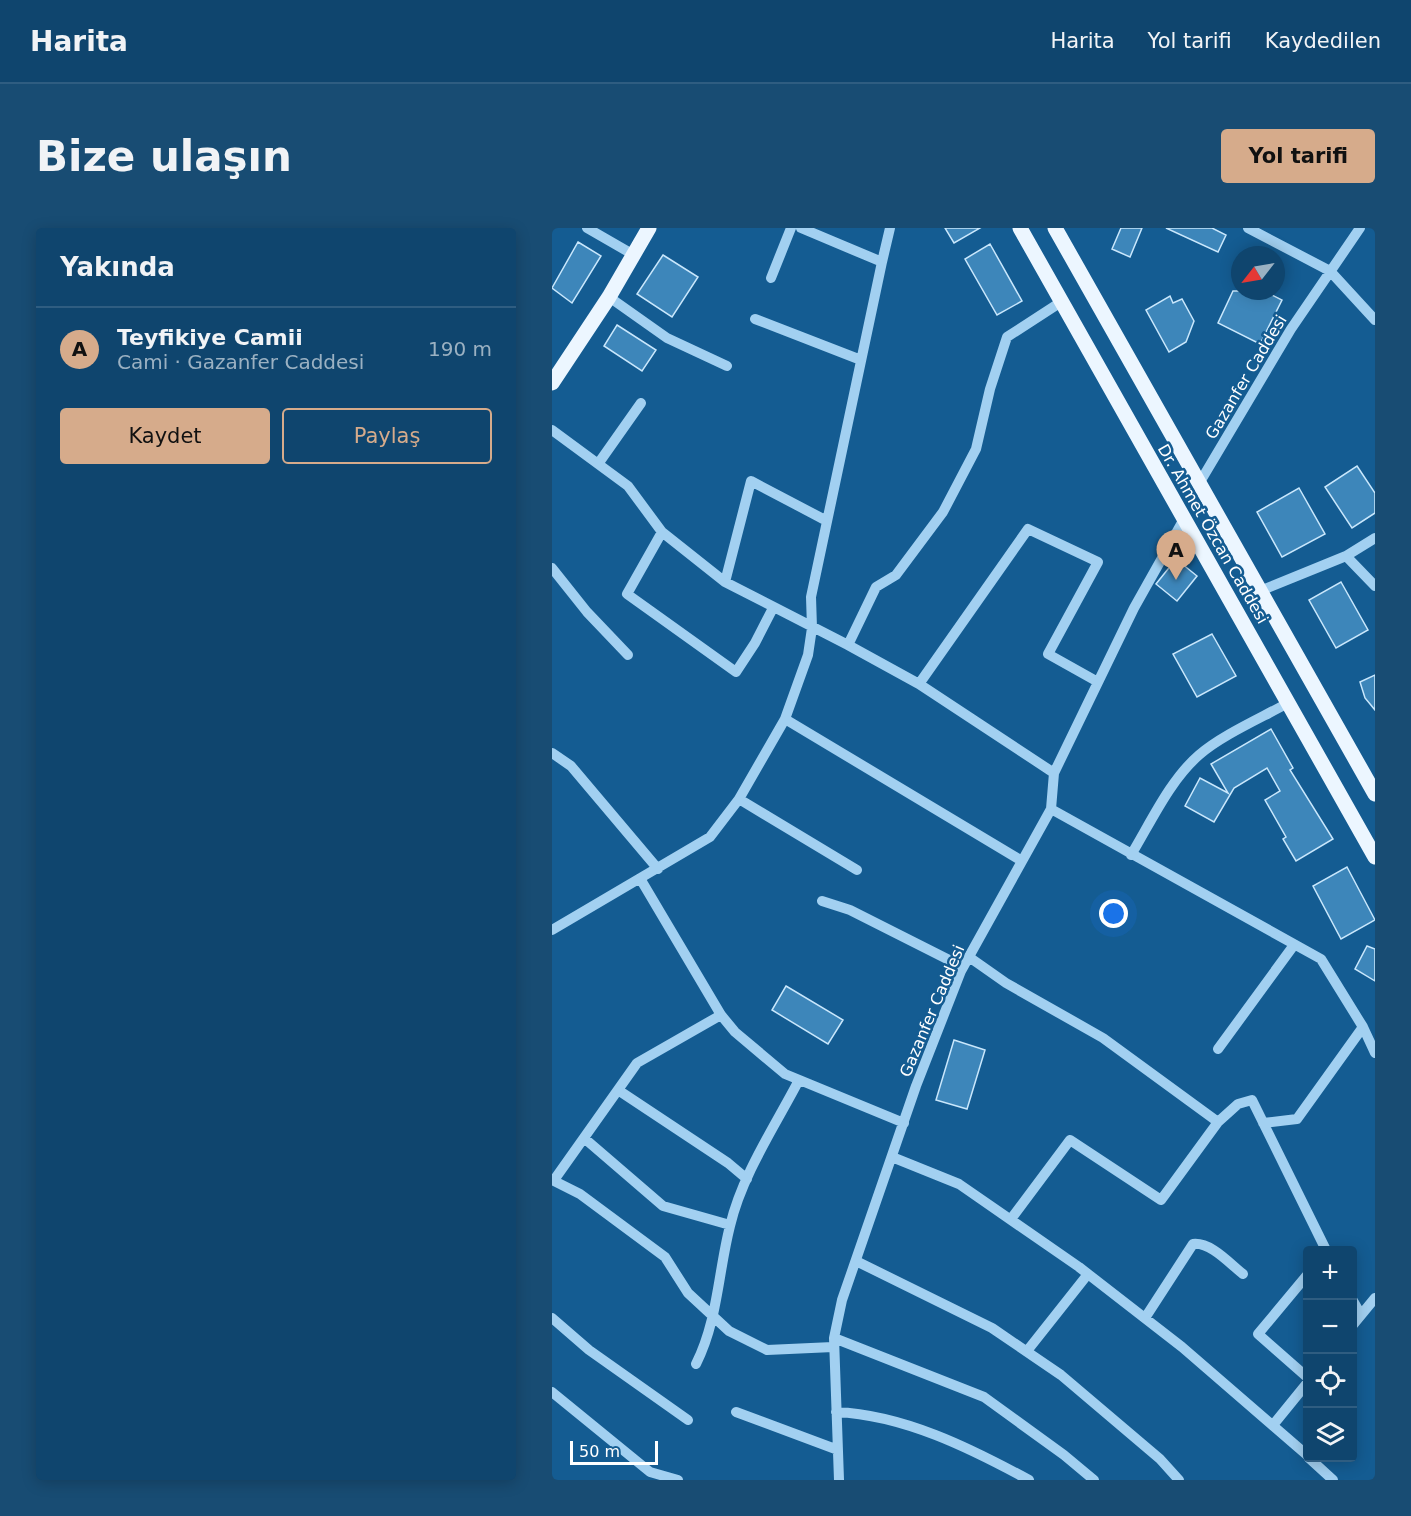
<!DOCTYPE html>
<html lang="tr">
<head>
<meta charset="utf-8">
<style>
	:root { --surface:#0f456e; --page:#184c73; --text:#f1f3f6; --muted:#9bb1c2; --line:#2f5d81; --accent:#d6ab8b }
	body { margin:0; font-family:"DejaVu Sans",sans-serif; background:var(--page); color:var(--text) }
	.controls { position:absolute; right:18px; bottom:18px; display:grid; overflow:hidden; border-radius:6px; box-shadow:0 3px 15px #0003 }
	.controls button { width:54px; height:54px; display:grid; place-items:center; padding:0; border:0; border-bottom:2px solid var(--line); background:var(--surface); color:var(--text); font:30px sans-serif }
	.compass { position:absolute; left:679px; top:18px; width:54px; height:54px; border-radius:50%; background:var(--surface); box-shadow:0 3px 15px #0003; rotate:239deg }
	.scale { position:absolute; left:18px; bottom:15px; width:88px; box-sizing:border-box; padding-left:6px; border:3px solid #fff; border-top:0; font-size:16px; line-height:21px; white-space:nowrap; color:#fff; -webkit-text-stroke:4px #145c92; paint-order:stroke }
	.you { position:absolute; left:562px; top:686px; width:21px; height:21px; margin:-15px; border:4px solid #fff; border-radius:50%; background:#1a73e8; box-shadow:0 0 0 9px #1a73e833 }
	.badge { display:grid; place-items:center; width:39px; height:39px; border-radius:50%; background:var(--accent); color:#111; font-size:20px; font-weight:700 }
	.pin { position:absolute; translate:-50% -50px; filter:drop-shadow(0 2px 3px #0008) }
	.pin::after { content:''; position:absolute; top:32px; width:21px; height:18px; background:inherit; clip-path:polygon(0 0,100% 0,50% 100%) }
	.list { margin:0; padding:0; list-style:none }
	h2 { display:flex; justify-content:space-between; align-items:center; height:78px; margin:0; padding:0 24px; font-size:26px }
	h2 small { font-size:20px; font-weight:400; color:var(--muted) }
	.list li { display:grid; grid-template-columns:39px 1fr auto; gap:18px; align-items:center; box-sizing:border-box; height:84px; padding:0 24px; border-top:2px solid var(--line) }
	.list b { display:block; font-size:22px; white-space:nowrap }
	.list p { margin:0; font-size:20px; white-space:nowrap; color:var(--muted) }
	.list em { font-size:20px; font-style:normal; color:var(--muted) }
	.actions { display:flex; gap:12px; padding:18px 24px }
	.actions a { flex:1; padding:14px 0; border:2px solid var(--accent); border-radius:6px; text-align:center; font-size:21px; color:var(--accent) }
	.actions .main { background:var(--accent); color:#111 }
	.icon { flex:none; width:33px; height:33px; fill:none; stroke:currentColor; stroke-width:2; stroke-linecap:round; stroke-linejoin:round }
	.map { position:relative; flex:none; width:823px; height:1252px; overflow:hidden; border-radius:6px }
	header { display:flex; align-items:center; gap:36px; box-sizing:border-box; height:84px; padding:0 30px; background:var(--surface); border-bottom:2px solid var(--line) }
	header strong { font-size:28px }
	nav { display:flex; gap:33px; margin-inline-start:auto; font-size:21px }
	.intro { display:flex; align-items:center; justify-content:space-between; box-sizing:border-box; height:144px; padding:0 36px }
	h1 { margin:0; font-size:42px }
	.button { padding:15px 27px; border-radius:6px; background:var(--accent); color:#111; font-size:21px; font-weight:700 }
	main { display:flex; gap:36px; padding:0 36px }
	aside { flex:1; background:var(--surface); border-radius:6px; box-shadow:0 3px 15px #0003 }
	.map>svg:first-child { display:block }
</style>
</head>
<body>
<header>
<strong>Harita</strong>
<nav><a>Harita</a><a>Yol tarifi</a><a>Kaydedilen</a></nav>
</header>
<div class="intro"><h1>Bize ulaşın</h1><a class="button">Yol tarifi</a></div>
<main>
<aside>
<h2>Yakında<small></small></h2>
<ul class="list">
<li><span class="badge">A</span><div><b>Teyfikiye Camii</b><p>Cami · Gazanfer Caddesi</p></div><em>190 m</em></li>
</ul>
<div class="actions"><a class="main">Kaydet</a><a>Paylaş</a></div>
</aside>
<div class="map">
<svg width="823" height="1252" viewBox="0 0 823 1252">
	<rect width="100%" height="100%" fill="#145c92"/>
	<path fill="#3d86ba" stroke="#c9e7fc" stroke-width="1.5" d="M393,0H428L402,15Z
		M569,0H590L578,29L560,21Z
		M614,0H660L674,7L666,24Z
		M26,14L49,28L20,75L0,60Z
		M438,16L470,73L445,87L413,31Z
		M111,27L146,49L120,89L85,66Z
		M681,63H712L730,72L708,116L666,95Z
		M618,68L621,75L630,71L642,93L634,114L617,124L594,82Z
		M65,97L104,122L90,143L52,118Z
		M805,238L823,265V285L800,300L773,259Z
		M747,260L773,306L730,329L705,284Z
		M624,331L645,348L625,373L604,356Z
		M789,354L816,402L784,420L757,372Z
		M660,406L684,448L645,469L621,426Z
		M823,447V482L813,470L808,454Z
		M719,501L741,540L738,542L781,611L744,633L731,611L734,609L713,572L728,563L715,540L682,560L662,594L633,578L648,550L676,565L659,536Z
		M795,639L823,692L789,711L761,658Z
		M815,718L823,721V753L803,741Z
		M234,758L291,792L276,816L220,782Z
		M402,812L433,822L415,881L384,872Z"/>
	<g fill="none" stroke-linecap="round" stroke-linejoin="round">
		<path stroke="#a2d0f1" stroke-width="10" d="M35,0L82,27
			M696,0L778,43L823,92
			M330,34L338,0
			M219,50L239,0
			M57,69L115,110L175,138
			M203,91L309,132
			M0,202L76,258L110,304L173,354L296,417L367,456L502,545
			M46,236L89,175
			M648,254L739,101L808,0
			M110,304L75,366L184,444L203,415L221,380
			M794,328L823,358
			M0,340L35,384L76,427
			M173,354L199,253L275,293
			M708,363L794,328L823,310
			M296,417L324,359L344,347L391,284L424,221L438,161L455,109L509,74
			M367,456L476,301L546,334L496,426L546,454
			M233,491L470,633
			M0,525L19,538L106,641
			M187,571L305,642
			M499,581L769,731L811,799L823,825
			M579,627C599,594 618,552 647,527C670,507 709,490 736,475
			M89,652L169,787L183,804L233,846L352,895
			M270,673L298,682L411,739
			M0,702L158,609L187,571L233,491L256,427L260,400L259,369L330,34L249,0
			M417,729L454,755L551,810L666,894L686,876L700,872L774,1022
			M666,821L742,717
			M66,862L176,935L195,951
			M711,895L745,891L811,799
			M32,910L111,978L178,997
			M340,929L407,956L527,1039L630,1119L756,1228
			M0,952L28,966L113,1029L136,1065L177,1103L215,1122L281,1119
			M2,952L85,835L169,787
			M459,991L518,912L609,972L666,894
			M304,1033L440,1100L509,1147L608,1231L627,1252
			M756,1046L706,1106L756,1150
			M800,1071L809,1087
			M0,1090L37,1122L136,1192
			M593,1090L641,1016C659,1014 677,1035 691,1046
			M800,1098L823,1070
			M282,1110L432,1169L512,1227L542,1252
			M475,1123L536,1046
			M144,1136C166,1092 166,1045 178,998C190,947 223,898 247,852
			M0,1164L98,1244L126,1252
			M184,1184L286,1222
			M284,1184C352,1187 418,1220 477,1252
			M721,1197L756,1154
			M757,1230L781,1252
			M287,1252L282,1110L290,1072L364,858L409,743L499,581L502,545L582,380L632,291"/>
		<path stroke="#ecf6ff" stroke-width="15" d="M468,0L823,629
			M503,0L823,566
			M0,155L57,69L97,0"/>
	</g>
	<g text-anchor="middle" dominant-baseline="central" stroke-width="5" stroke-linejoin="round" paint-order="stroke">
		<g font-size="16" fill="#fff" stroke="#145c92">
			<text transform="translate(694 149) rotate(-59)">Gazanfer Caddesi</text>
			<text transform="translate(661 306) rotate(60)">Dr. Ahmet Özcan Caddesi</text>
			<text transform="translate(380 783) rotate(-67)">Gazanfer Caddesi</text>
		</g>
	</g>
</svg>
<div class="controls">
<button>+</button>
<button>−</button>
<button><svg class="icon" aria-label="locate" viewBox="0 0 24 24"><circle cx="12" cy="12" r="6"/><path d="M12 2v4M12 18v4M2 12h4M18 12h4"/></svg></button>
<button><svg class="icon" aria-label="layers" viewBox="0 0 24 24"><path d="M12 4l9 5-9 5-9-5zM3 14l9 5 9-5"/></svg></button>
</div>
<svg class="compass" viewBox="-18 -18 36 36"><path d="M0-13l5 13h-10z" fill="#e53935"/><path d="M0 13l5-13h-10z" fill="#9bb1c2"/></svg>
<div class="scale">50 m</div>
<div class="you"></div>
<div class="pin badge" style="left:624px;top:352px">A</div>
</div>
</main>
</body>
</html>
